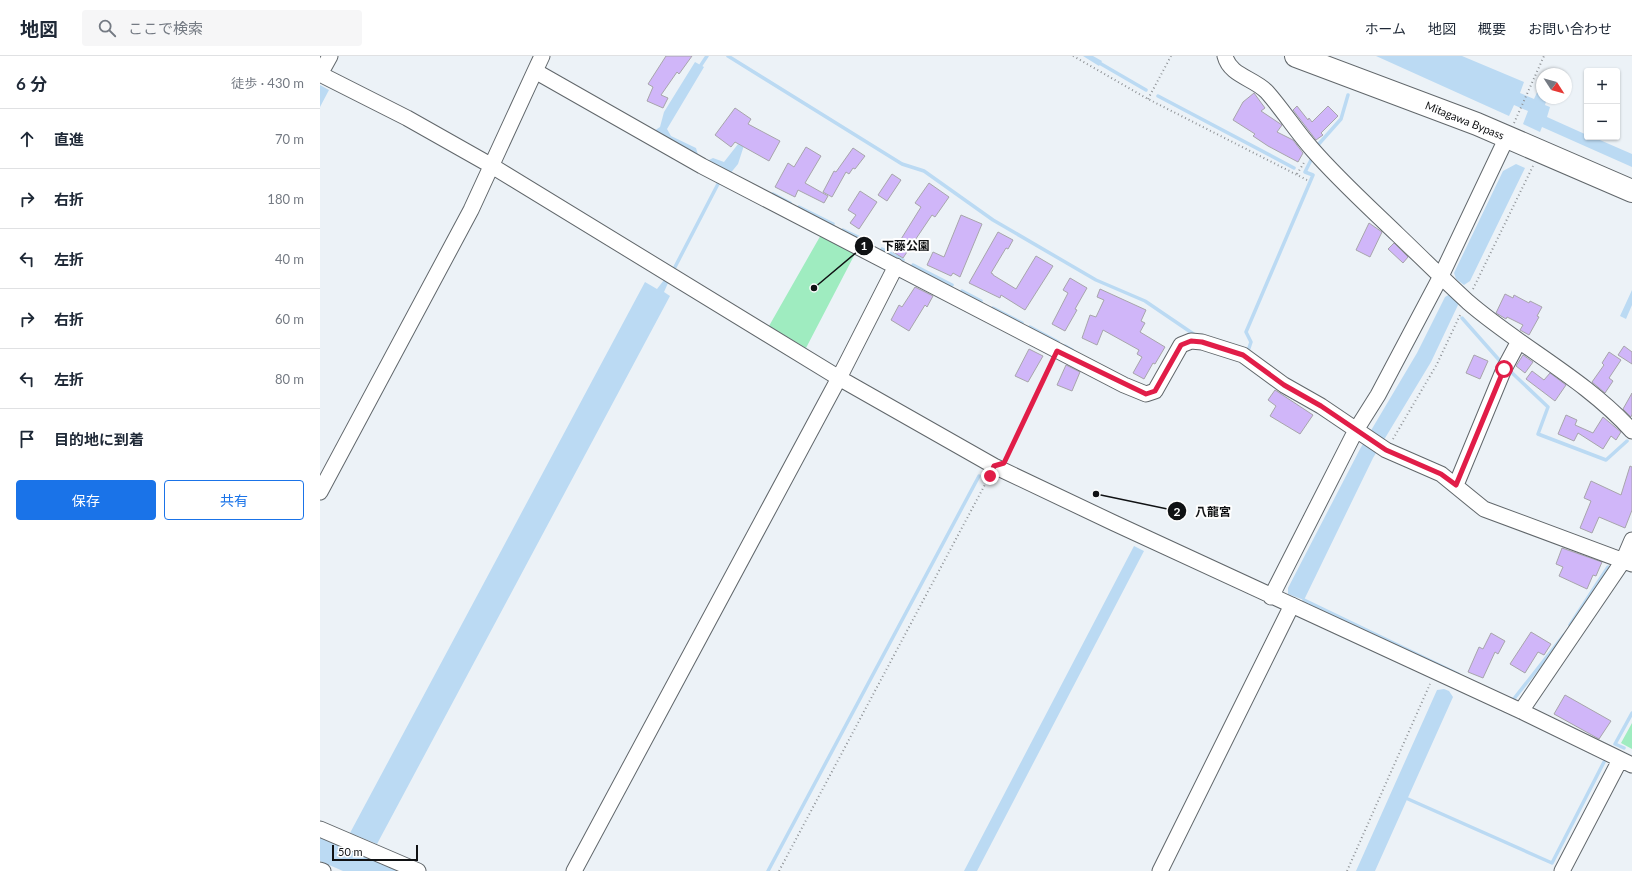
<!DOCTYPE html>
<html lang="ja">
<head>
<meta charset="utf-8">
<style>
	:root { --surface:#fff; --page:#f6f6f7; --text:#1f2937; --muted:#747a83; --line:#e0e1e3; --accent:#1a73e8 }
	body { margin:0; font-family:Lato,"Noto Sans JP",sans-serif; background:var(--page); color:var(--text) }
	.controls { position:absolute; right:12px; top:12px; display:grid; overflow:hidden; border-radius:4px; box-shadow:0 1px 3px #0004 }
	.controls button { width:36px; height:36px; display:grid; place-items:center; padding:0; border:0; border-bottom:1px solid var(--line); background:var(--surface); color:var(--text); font:20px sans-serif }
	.compass { position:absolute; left:1216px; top:12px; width:36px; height:36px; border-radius:50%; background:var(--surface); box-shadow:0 1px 3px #0004; rotate:126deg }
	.scale { position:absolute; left:12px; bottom:10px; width:86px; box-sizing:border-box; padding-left:4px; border:2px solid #101214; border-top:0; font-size:11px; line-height:14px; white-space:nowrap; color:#101214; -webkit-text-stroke:3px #fff; paint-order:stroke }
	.stop { position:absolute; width:12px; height:12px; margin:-9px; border:3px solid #e11d48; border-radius:50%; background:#fff }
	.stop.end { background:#e11d48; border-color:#fff; box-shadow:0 1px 4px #0008 }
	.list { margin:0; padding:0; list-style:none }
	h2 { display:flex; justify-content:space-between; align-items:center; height:52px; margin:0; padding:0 16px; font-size:17px }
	h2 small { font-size:13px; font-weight:400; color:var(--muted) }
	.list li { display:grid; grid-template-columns:26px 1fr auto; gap:12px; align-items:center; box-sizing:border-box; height:60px; padding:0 16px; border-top:1px solid var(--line) }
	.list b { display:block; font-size:15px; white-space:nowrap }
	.list em { font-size:13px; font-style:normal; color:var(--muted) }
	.actions { display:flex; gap:8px; padding:12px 16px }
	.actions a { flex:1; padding:9px 0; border:1px solid var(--accent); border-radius:4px; text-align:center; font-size:14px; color:var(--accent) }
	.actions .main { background:var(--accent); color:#fff }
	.icon { flex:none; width:22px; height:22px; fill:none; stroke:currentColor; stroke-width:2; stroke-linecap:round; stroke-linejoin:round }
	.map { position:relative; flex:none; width:1312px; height:815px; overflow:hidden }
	header { display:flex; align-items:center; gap:24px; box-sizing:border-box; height:56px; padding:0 20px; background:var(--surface); border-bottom:1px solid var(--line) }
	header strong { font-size:19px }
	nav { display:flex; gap:22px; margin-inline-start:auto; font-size:14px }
	.search { width:280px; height:36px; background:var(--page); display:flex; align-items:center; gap:10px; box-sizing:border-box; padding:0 14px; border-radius:4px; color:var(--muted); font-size:15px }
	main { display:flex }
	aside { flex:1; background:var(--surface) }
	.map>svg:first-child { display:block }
</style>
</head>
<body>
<header>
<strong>地図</strong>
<div class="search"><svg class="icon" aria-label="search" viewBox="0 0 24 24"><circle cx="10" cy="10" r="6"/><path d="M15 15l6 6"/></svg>ここで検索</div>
<nav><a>ホーム</a><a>地図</a><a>概要</a><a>お問い合わせ</a></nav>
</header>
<main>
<aside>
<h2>6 分<small>徒歩 · 430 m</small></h2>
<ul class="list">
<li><svg class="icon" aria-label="ahead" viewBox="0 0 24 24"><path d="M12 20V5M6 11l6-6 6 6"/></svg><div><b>直進</b></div><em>70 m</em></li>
<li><svg class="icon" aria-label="right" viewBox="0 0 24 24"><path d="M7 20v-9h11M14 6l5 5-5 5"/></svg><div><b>右折</b></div><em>180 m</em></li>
<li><svg class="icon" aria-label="left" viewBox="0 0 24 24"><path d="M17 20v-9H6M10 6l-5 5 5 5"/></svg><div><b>左折</b></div><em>40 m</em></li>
<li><svg class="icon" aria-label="right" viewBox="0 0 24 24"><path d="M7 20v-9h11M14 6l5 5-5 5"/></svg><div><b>右折</b></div><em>60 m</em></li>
<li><svg class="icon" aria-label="left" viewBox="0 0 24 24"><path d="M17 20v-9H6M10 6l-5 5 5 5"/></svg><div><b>左折</b></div><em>80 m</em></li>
<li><svg class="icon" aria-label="arrive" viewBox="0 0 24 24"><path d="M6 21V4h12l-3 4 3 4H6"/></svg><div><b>目的地に到着</b></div></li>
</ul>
<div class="actions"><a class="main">保存</a><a>共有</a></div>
</aside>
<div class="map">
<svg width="1312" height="815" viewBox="0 0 1312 815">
	<rect width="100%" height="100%" fill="#ecf2f7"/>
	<path fill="#9fecc0" d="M502,177L537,194L486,292L449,270Z
		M1312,667V693L1301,687Z"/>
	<path fill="#bbdaf3" d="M763,0H773L782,5L779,10Z
		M1056,0H1142L1204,26L1200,37L1214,43L1219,32L1222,34V42H1227L1225,49L1230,51L1227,61L1267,79V81H1273L1312,98V111L1222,71L1220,76L1203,68L1208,55L1194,49L1189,60Z
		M375,6L384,11L347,73L351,80L376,92L378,99L334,75L340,71L344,56Z
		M0,29L9,34L0,51Z
		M429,74L418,108L409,119L389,108V104L393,102L404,106Z
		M1196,108L1205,112L1150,225L1144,229L1136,223L1134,217L1183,115Z
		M344,224L348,227L344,236L350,240L57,788L30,777L325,226L337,233Z
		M1312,234V249L1306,263L1300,260Z
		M1130,238L1137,243L1138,249L1111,306L1053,402L984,544L968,538V532L1040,393L1097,297L1125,241Z
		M814,490L824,495L657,815H644Z
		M1124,633L1129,635L1133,641L1055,815H1036L1117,634Z
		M0,780L78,815H23L0,805Z"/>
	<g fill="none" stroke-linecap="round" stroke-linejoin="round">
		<path stroke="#bbdaf3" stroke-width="3.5" d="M408,0L582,108L604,115L673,164L776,224L825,245L875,279
			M776,5L826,34
			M381,9L387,0
			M838,40L974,112
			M997,90L1021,63L1028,39
			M453,138L470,147
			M479,151L513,168
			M523,174L553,188
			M562,193L583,204
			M593,209L632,229
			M355,211L398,128
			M642,235L661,245
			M673,252L702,267
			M1142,262L1180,305
			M710,271L738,286
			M745,290L752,294
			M928,295L931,286L926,276L993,119L985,116L993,100
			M1189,314L1228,351L1218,378L1286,404L1307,385
			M984,544L1138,618
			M1250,569L1288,511
			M1191,643L1193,644L1244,579
			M1304,692L1295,688L1312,657
			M1088,743L1232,807L1284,706
			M448,815L659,420"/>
	</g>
	<path fill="#d0b6f9" stroke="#a7a5ab" d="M346,0H372L359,18L357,16L341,39L348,42L343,52L327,45L333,31L328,28Z
		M934,37L945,52L941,55L962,69L957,76L973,84L983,97L978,106L948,90L933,80L935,78L913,64L923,46Z
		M977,50L988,64L989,62L992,66L1008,50L1018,60L1001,77L1003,79L996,84L973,54Z
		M415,52L431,63L428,68L460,85L449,105L415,86L411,91L395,79Z
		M486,91L501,100L485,127L508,140L504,147L478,134L475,141L455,131L468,107L474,111Z
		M533,92L545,100L535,113L533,112L529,118L526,116L512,141L503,136L514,115L516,116Z
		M572,118L581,124L567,145L558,139Z
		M609,127L629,141L615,161L612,159L583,202L573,196L601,151L595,147Z
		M540,135L557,146L539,173L530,167L536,159L528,154Z
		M641,159L662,168L640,221L633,217L631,220L607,209L613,196L624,201Z
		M1049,167L1062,176L1050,201L1036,194Z
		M678,176L693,184L688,193L686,192L671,217L673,218V219L696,233L716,200L733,210L705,254L681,239L680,242L649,227Z
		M1074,187L1088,201L1083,207L1068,193Z
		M750,222L767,232L755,253L757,254L745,275L732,268L748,237L743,234Z
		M595,231L613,240L607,251L605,249L589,275L571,264L579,249L582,251Z
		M780,233L826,254L821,265L825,267L820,276L845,291L835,308L833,307L824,323L813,317L822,301L817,298L819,294L783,274L777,289L762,282L770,259L776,261L784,244L777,241Z
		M1185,238L1193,242L1194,239L1209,247L1210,245L1222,251L1217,260L1219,261L1209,279L1200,274L1203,269L1187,261L1186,263L1176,257Z
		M1304,290L1312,296V308L1298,299Z
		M709,293L723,300L708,326L695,320Z
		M1289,296L1301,304L1289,322L1293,325L1285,337L1272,326L1284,309L1282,307Z
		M1154,299L1168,305L1160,323L1146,317Z
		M1203,299L1213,306L1205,317L1196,310Z
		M746,309L760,316L752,335L737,329Z
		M1212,315L1224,324L1230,317L1246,329L1235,345L1206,323Z
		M955,334L993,359L980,378L950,360L956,350L948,344Z
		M1312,337V358L1311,361L1303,353Z
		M1246,359L1257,364L1255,369L1273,377L1283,361L1301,376L1296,384L1291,380L1283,393L1258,377L1254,385L1238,378Z
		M1310,410L1312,411V454L1305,472L1279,461L1272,477L1260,472L1271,445L1264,442L1271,425L1301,439Z
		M1242,492L1282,506L1276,520L1273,519L1267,533L1239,520L1243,511L1236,508Z
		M1211,576L1231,588L1224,599L1218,596L1205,617L1190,608Z
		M1171,577L1185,585L1178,598L1175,596L1163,622L1148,616L1159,591L1163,593Z
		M1245,639L1291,665L1279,683L1234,658Z"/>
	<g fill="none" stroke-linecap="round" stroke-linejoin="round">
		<g stroke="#61676b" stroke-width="17">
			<path id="minor" d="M905,0C910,20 934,22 947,36C963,54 976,75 992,93C1019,124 1049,151 1078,179C1101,201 1124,224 1148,246C1200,291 1265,323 1312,375
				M215,15L222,0
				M0,18L87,62L172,110L519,322L674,410L794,467L1201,655L1312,709
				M0,18L10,0
				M1136,429L1184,313L1199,285
				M0,436L151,154L215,15L382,110L804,329L826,338L835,335L861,289L871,285L882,286L923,299L964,329L1001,350L1066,394L1121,418L1164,453L1312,508
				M951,541L1036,374L1058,339L1121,220L1187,81
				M1201,655L1303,505L1312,484
				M0,773L98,815
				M0,814L3,815
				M254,815L519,322L576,210
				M840,815L972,549
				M1242,815L1300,704"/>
		</g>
		<g stroke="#61676b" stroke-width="24">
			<path id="highway" d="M976,0L1157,68L1312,135"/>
		</g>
		<path stroke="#909498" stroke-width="2" stroke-dasharray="1 3" stroke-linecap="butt" d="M753,0L828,43L987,124
			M828,43L851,0
			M1194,67L1224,0
			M977,118L985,105
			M1153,233L1213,110
			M1073,383L1117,308L1141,257
			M686,403L732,306
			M459,815L669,421
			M1027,815L1110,628"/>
		<use href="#minor" stroke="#fff" stroke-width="15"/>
		<use href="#highway" stroke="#fff" stroke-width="22"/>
	</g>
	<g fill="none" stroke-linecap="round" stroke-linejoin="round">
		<path stroke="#e11d48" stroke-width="5" d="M670,420L674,410L684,407L737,295L826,338L835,335L861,289L871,285L882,286L923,299L964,329L1001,350L1066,394L1121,418L1136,429L1184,313"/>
	</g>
	<g text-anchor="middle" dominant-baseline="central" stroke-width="4" stroke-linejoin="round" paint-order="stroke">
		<g font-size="11" fill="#101214" stroke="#fff">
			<text transform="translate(1145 64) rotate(22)">Mitagawa Bypass</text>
		</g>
	</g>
	<path fill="none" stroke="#101214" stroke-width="1.5" d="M494 232L544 190M776 438L857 455"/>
	<g fill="#101214" stroke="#fff" stroke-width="1.5">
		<circle cx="494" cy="232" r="4"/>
		<circle cx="776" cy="438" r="4"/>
		<circle cx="544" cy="190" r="10"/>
		<circle cx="857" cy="455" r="10"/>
	</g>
	<g font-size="12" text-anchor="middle" font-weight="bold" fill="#fff">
		<text x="544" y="194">1</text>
		<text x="857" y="460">2</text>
	</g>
	<g font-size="12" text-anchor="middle" font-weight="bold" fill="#101214" stroke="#fff" stroke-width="4" stroke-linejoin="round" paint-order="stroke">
		<text x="586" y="194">下藤公園</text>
		<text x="893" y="460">八龍宮</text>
	</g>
</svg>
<div class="controls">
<button>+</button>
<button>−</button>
</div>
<svg class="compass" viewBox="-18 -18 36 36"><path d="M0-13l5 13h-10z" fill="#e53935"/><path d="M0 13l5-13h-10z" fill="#747a83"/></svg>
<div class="scale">50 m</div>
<div class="stop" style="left:1184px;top:313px"></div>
<div class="stop end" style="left:670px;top:420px"></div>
</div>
</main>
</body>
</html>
